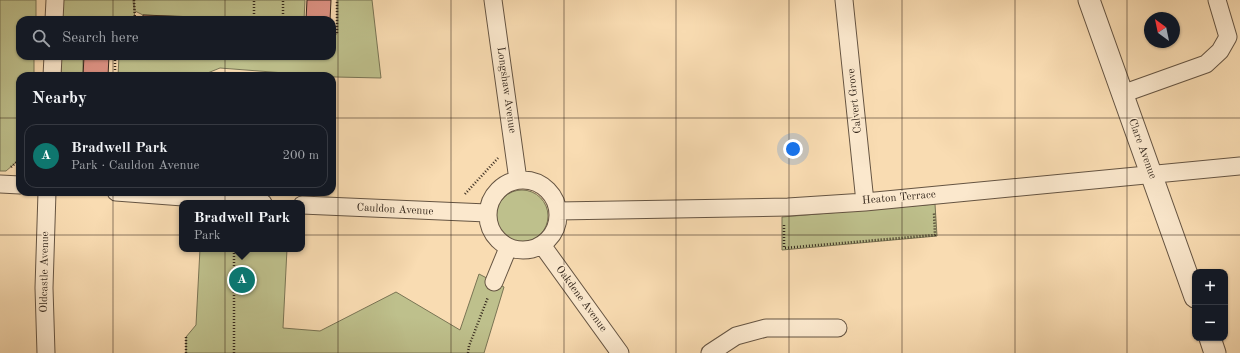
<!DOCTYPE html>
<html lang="en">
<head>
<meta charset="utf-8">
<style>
	:root { --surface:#171b24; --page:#242831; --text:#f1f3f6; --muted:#9ea1a6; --line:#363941; --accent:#0f766e }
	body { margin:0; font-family:"Old Standard TT",serif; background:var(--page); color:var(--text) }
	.controls { position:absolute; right:12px; bottom:12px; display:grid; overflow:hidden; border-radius:8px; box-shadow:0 1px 3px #0004 }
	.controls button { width:36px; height:36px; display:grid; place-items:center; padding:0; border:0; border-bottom:1px solid var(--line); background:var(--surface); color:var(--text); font:20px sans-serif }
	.compass { position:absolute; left:1144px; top:12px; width:36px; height:36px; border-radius:50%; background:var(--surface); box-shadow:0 1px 3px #0004; rotate:327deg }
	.you { position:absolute; left:793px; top:149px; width:14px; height:14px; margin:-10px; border:3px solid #fff; border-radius:50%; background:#1a73e8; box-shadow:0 0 0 6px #1a73e833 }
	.badge { display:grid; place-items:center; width:26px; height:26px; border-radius:50%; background:var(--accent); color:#fff; font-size:13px; font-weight:700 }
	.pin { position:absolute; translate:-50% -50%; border:2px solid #fff; box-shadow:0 1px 4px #0006 }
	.popup { position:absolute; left:179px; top:200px; width:126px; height:52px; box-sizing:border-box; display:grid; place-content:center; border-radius:8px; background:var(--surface); filter:drop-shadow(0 1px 3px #0005); font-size:13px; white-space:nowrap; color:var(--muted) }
	.popup b { font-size:15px; color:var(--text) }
	.popup::after { content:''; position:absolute; left:50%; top:100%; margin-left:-8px; border:8px solid transparent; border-top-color:var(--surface) }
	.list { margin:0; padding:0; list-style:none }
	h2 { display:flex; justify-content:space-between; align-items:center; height:52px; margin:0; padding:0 16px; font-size:17px }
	h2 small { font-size:13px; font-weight:400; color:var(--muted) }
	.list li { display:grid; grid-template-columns:26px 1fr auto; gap:12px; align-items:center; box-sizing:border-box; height:64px; margin:0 8px 8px; padding:0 8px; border:1px solid var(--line); border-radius:12px }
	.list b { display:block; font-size:15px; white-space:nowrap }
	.list p { margin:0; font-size:13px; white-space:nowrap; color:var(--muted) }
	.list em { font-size:13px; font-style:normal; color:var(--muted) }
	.icon { flex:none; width:22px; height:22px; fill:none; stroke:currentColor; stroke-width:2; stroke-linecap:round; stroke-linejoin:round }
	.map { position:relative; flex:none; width:1240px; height:353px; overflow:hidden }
	.search { position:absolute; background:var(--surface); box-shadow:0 1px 3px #0004; left:16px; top:16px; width:320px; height:44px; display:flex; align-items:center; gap:10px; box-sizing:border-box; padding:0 14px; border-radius:12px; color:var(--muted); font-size:15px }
	.panel { position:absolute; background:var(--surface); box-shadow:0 1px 3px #0004; left:16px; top:72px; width:320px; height:124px; border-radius:12px }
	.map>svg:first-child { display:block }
</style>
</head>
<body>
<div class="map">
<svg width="1240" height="353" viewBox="0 0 1240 353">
	<rect width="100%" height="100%" fill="#f9dcb2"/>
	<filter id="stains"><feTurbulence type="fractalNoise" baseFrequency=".005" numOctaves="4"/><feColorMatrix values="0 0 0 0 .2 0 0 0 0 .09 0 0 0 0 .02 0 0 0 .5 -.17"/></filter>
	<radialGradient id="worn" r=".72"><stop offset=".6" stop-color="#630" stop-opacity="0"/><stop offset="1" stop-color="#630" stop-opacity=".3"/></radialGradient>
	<path fill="#bec08c" stroke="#797454" d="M0,0H36V20H20V56H34V76H20V159L6,171H0Z
		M63,0H133L135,20H62Z
		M134,0H305L304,20H249L143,15L135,11Z
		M337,0H372L381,78L336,77L220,68L200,76H118L119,56H332V34H337Z
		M61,56H83V76H61Z
		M496 216a26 26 0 1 1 52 0a26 26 0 1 1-52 0Z
		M935,204L937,236L782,250V217Z
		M200,249H287L283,328L320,331L396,292L460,330L479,274L504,287L484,353H186V337L196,325Z"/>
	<path fill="#de9385" stroke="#34271c" d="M307,0H331L330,20H306Z
		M143,15L249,19L143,20Z
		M84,56H109L108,76H83Z"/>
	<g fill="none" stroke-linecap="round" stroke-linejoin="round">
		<g stroke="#655442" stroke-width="19">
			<path id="minor" d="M493,0L518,180
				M844,0L865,202
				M54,20L55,0
				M52,76L53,56
				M1122,94L1206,64L1220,51L1228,37L1217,0
				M488 215a35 35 0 1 1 70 0a35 35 0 1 1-70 0Z
				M0,184L20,185
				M116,192L263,203
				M302,205L487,213
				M558,211L788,207L865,202L1240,166
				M542,245L620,353
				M494,282L508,248
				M46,353L44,288L47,192
				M710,353L736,336L766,328H838"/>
		</g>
		<g stroke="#655442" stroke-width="23">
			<path id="tertiary" d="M1089,0L1195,297
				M1210,338L1215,353"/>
		</g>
		<path stroke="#34271c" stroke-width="2.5" stroke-dasharray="1 2" stroke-linecap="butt" d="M134,0L135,20
			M254,20V0
			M283,20V0
			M332,34H337V0
			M115,76V56
			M11,167L20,159
			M465,194L498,158
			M784,225V248L935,235L934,213
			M186,353V337
			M234,353V249
			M468,353L469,346L488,297"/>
		<use href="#minor" stroke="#fbe8cd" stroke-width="17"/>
		<use href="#tertiary" stroke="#fbe8cd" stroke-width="21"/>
	</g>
	<path fill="none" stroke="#34271c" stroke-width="1" stroke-opacity="0.55" d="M113,0V20M225,0V20M338,0V353M451,0V353M564,0V353M676,0V353M789,0V353M902,0V353M1015,0V353M1127,0V353M113,56V76M225,56V76M0,118H20M332,118H1240M113,192V353M225,192V353M0,235H1240"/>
	<g text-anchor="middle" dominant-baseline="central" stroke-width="3" stroke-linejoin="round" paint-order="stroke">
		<g font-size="11" fill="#34271c" stroke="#fbe8cd">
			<text transform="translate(506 90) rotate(82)">Longshaw Avenue</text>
			<text transform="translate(855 101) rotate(-96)">Calvert Grove</text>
			<text transform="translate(1142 149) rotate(70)">Clare Avenue</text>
			<text transform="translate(899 198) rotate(-5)">Heaton Terrace</text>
			<text transform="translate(395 210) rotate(3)">Cauldon Avenue</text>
			<text transform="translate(45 272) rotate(-89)">Oldcastle Avenue</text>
			<text transform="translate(581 299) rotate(54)">Oakdene Avenue</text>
		</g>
	</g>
	<rect width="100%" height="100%" filter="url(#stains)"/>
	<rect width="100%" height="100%" fill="url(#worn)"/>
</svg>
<div class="controls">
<button>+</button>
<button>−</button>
</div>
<svg class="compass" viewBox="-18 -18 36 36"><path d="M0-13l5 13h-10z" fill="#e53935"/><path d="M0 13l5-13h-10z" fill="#9ea1a6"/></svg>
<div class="you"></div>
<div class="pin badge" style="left:242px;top:280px">A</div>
<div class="popup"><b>Bradwell Park</b>Park</div>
<div class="search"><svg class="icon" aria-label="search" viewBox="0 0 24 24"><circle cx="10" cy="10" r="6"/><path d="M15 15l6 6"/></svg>Search here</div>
<section class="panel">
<h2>Nearby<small></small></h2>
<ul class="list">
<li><span class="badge">A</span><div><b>Bradwell Park</b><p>Park · Cauldon Avenue</p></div><em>200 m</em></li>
</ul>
</section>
</div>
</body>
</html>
